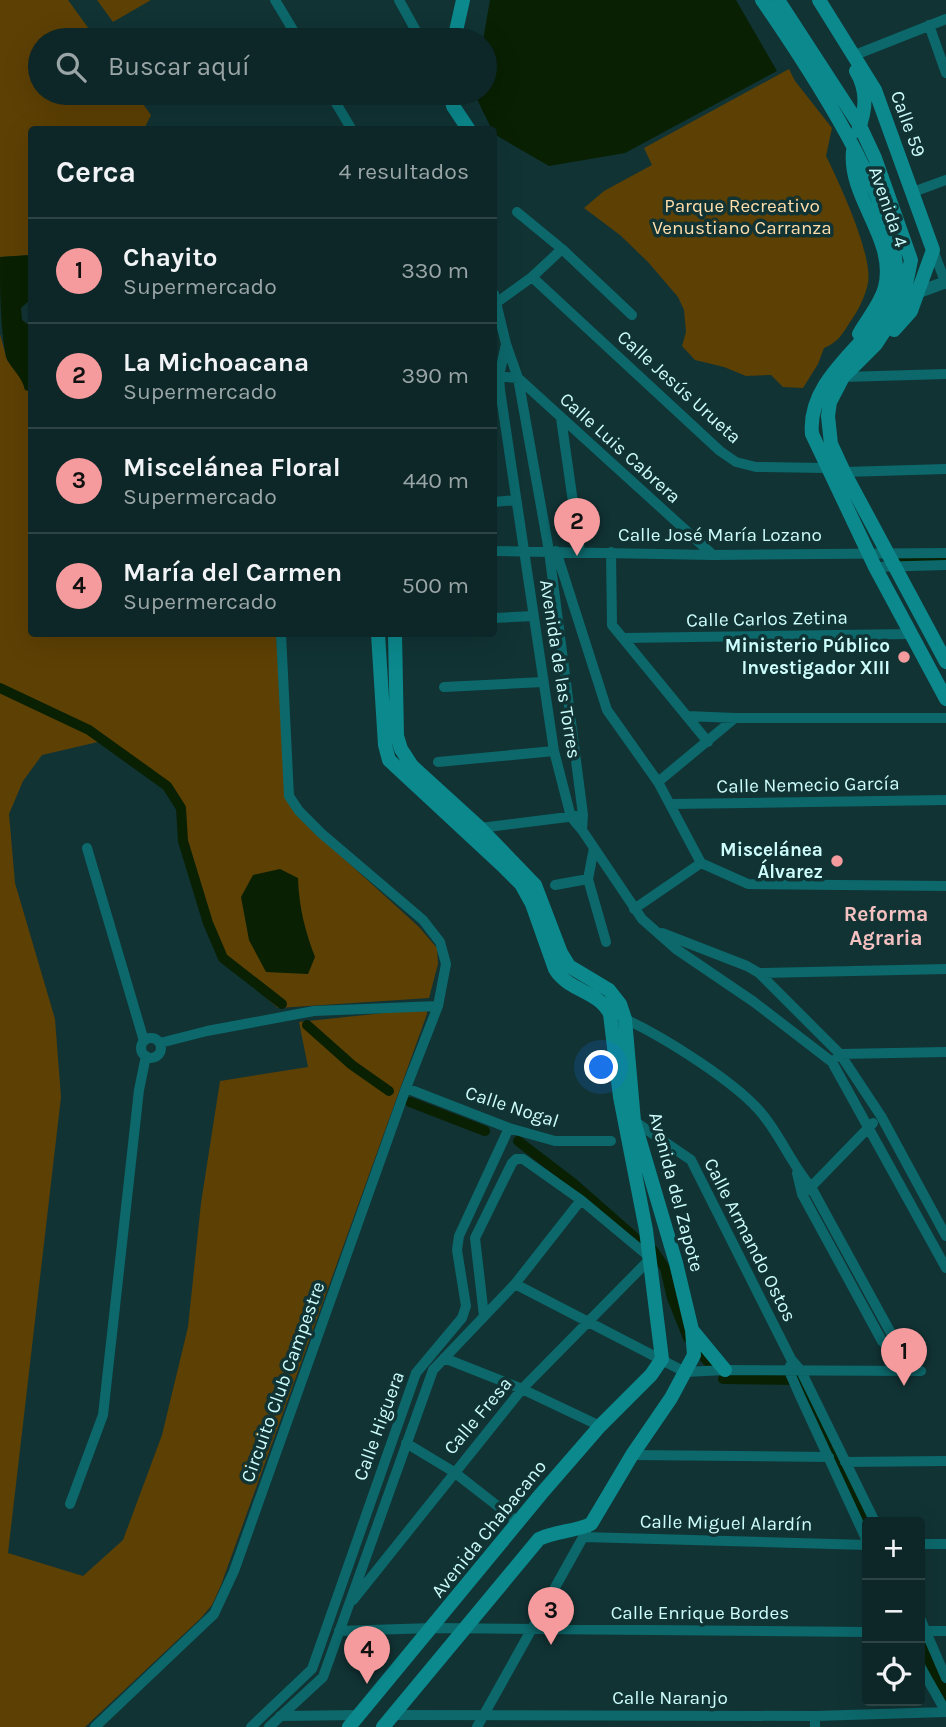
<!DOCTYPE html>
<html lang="es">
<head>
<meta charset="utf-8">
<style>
	:root { --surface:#0d2627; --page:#162e2f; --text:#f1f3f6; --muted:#9aa5a7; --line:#2d4344; --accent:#f59b9d }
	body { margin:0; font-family:Karla,sans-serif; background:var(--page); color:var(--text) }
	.controls { position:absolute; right:21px; bottom:21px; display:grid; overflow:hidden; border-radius:7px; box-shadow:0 7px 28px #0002 }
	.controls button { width:63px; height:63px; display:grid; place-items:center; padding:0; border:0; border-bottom:2px solid var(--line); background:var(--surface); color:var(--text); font:35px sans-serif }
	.you { position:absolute; left:602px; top:1068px; width:24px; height:24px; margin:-18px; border:5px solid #fff; border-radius:50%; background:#1a73e8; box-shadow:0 0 0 10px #1a73e833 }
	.badge { display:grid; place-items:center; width:46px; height:46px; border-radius:50%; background:var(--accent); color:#111; font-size:23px; font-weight:700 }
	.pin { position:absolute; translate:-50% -58px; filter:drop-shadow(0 2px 4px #0008) }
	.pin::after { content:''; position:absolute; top:37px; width:24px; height:21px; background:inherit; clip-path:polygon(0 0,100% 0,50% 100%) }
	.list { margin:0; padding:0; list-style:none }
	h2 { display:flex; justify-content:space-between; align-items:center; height:91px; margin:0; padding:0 28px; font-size:30px }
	h2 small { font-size:23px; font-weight:400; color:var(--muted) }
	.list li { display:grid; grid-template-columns:46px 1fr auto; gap:21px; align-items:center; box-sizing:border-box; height:105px; padding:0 28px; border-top:2px solid var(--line) }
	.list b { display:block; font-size:26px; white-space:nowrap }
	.list p { margin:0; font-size:23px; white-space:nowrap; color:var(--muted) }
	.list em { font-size:23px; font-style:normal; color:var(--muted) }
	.icon { flex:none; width:38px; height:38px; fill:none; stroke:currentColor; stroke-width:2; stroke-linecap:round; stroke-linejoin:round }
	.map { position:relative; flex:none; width:946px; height:1727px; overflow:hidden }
	.search { position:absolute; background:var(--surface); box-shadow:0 7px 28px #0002; left:28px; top:28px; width:469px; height:77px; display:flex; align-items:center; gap:18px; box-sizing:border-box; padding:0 24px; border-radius:38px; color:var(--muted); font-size:26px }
	.panel { position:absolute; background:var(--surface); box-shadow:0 7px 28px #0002; left:28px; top:126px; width:469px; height:511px; border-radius:7px }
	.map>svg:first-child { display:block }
</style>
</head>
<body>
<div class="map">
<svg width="946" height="1727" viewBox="0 0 946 1727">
	<rect width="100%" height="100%" fill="#113334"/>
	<path fill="#5d4004" d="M0,0H68L97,40H40V93H135L151,115L144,129L32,130L31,255L0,257Z
		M97,0H151L113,22Z
		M789,69L795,81L832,128L826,156C839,182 873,255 868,283C865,297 858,311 850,322C842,335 838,342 824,348L818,364L803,388L783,387L771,375L746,376L724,367L695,360L682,346L686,332L684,310L678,297L648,262L620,235L584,208L604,191L652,165L644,148Z
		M0,334L7,360L23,380L25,390L31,391L32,634H276L286,789L330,846L419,927L437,948L438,964L429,998L278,1008L222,959L200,905L175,804L153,777L98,742L42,755L23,781L9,814L15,883L55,1019L61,1097L8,1553L83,1576L123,1540L162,1435L188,1327L201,1203L220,1081L308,1067L299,1022L421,1009L427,1011V1014L221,1585L212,1605L201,1618L85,1727H0Z"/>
	<path fill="#092002" d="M490,0H736L777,71L625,153L549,166L494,134L475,95V93H485L483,40Z
		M31,255V299L21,308L22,320L31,327V391L25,390C22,376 11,369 6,357C0,325 0,290 0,257Z
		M280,869L298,878C299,907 305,931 315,957L308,974L266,972L249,940L241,897L253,875Z"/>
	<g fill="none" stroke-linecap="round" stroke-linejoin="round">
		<path stroke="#092002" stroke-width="10" d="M902,560L946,559
			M0,688L89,730L167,786L181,808L183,841L208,923L223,958L282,1004
			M307,1025L352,1065L389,1091
			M410,1102L485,1131
			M518,1141L573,1183L639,1241
			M653,1250L665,1268L672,1298L688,1338
			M701,1354L711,1365
			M723,1379L800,1380L867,1523
			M920,1641L946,1696"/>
		<path stroke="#0c686b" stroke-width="10" d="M275,0L299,40
			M399,0L421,40
			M929,25L946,73
			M855,55L946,19
			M330,93L352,130
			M913,192L946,180
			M517,212L562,249L632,315
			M933,250L946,284
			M532,277L720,451L736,462L756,467L826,468
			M494,294L506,344L518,378L549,551L583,815L582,830L571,817L554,751L500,390L499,376L506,344
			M496,303L532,277L562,249
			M494,376L518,378L713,555
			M843,377L946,374
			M561,418L580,551
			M844,472L946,469
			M494,502L515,500
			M494,551L713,555L946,553
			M556,551L607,710L658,782L701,863
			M611,552L612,625L708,742
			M875,567L946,565
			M494,618L533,616
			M623,638L911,634
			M444,687L543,682
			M687,716L735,718H946
			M438,762L554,751
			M658,782L735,718
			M671,804L946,800
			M480,828L576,816
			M582,830L642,919L676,949L754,1002L832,1062L946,1268
			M87,848L144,1041
			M594,848L588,879L606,942
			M701,863L748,884L946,886
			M555,885L588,879
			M634,909L701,863
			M662,933L747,966L759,973L840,1054L881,1116L946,1236
			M759,973L946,969
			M625,1019C662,1036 738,1083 763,1115C781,1137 792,1165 811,1187L893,1337L892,1349
			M141 1048a10 10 0 1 1 20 0a10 10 0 1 1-20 0Z
			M160,1043L207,1031L314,1011L438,1006
			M837,1057L840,1054L946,1052
			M406,1088L509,1128L555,1141H611
			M634,1121L691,1160L791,1359L801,1371L875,1522
			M797,1173L802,1194L882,1341L892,1349L902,1370
			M808,1190L873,1123
			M515,1284L685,1372L725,1370L921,1371
			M484,1316L475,1238L512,1163L516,1159H523L581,1200L647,1255
			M444,1358L522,1389L600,1426
			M790,1366L789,1371L800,1396L867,1541
			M406,1443L454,1472L518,1522
			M632,1455L829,1457
			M845,1462L946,1461
			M70,1504L103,1415L139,1090L146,1056
			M583,1537L867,1545
			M920,1544H946
			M353,1600L522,1389L648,1261
			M920,1618L946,1678
			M339,1631L433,1628L867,1632
			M922,1631H946
			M920,1666L946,1712
			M393,1715L815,1716L946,1712
			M280,1716L359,1715
			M95,1727L214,1614L234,1571L406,1088L438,1006L446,964L440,942L423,920L321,833L299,811L289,796L281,634
			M251,1727L312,1669L416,1373L462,1318L466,1306L457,1250L459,1236L509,1128
			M269,1727L323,1677L433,1370L515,1284L581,1200
			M477,1727L586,1532
			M815,1727V1716"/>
		<path stroke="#0c686b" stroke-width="12" d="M919,292L946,282"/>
		<path stroke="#0b898d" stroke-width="14" d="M762,0C800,55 933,247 887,311C860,349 807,383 812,434L875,567L946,699
			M778,0L860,126L875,158L911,260L902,304L876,344L843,377L830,402L828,416L831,444L844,472L946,662
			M819,0L875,90L933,250L911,311L894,330
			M454,40L463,0
			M856,71C868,91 866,110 858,131
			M451,93L453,106L469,130
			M853,151C848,198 897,239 885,287C881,304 867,319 859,334
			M692,1330L725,1370
			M349,1727L541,1494L600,1426L651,1375L662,1359L646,1230L620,1097L610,1014C599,991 568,991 555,969L532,904L521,884L502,865L389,760L385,745L378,634
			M383,1727L539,1539C555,1531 574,1532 591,1524L632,1455L671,1398L694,1355L692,1330L676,1263L634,1121L625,1019L620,1004L609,990L569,966L561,953L535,885L480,828L412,766L401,749L397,736L395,634"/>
	</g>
	<g fill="#f59b9d" stroke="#113334" stroke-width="2.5">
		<circle cx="904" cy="657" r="7"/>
		<circle cx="837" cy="861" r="7"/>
	</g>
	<g text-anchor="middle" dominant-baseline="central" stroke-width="7" stroke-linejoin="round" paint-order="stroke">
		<g font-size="19" fill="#cdfcfd" stroke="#113334">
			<text transform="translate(908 124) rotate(70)">Calle 59</text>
			<text transform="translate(888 207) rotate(71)">Avenida 4</text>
			<text transform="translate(679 387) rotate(42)">Calle Jesús Urueta</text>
			<text transform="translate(620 448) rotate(42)">Calle Luis Cabrera</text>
			<text x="720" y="535">Calle José María Lozano</text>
			<text transform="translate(767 619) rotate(-1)">Calle Carlos Zetina</text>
			<text transform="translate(560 669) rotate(81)">Avenida de las Torres</text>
			<text transform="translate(808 785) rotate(-1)">Calle Nemecio García</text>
			<text transform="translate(512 1107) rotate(18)">Calle Nogal</text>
			<text transform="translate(676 1192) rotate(75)">Avenida del Zapote</text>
			<text transform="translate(750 1240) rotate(63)">Calle Armando Ostos</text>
			<text transform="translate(283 1382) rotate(-70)">Circuito Club Campestre</text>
			<text transform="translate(478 1416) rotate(-50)">Calle Fresa</text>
			<text transform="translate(379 1426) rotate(-70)">Calle Higuera</text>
			<text transform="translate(726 1523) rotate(1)">Calle Miguel Alardín</text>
			<text transform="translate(489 1529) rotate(-51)">Avenida Chabacano</text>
			<text x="700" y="1613">Calle Enrique Bordes</text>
			<text x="670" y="1698">Calle Naranjo</text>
		</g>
		<g font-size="19" fill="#ffdeac" stroke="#113334">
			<text x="742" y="206">Parque Recreativo<tspan x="742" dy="22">Venustiano Carranza</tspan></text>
		</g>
		<g font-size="19" font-weight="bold" fill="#cdfcfd" stroke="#113334" text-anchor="end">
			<text x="890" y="646">Ministerio Público<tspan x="890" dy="22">Investigador XIII</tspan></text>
			<text x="823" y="850">Miscelánea<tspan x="823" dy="22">Álvarez</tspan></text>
		</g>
		<g font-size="21" font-weight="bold" fill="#f5c1c1" stroke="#113334">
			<text x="886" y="914">Reforma<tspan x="886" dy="24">Agraria</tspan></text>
		</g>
	</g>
</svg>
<div class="controls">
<button>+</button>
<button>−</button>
<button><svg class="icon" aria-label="locate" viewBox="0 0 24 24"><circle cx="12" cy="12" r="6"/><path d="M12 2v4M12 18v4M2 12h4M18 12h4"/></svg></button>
</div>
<div class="you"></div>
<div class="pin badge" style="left:904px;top:1386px">1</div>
<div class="pin badge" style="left:577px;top:556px">2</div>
<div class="pin badge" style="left:551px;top:1645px">3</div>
<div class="pin badge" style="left:367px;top:1684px">4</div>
<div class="search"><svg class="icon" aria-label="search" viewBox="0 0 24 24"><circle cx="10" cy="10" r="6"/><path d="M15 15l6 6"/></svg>Buscar aquí</div>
<section class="panel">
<h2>Cerca<small>4 resultados</small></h2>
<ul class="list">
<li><span class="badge">1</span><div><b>Chayito</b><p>Supermercado</p></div><em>330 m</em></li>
<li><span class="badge">2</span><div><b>La Michoacana</b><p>Supermercado</p></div><em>390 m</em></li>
<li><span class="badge">3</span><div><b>Miscelánea Floral</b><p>Supermercado</p></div><em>440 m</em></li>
<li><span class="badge">4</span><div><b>María del Carmen</b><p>Supermercado</p></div><em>500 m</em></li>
</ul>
</section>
</div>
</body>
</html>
